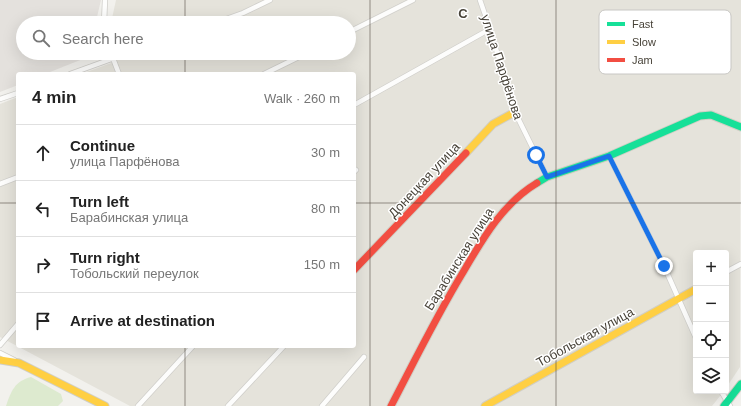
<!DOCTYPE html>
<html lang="en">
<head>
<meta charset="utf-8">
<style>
	:root { --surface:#fff; --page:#f6f6f6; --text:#222; --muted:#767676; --line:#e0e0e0 }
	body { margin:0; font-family:Arial,sans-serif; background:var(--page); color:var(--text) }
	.controls { position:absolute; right:12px; bottom:12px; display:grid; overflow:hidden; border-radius:4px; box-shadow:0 4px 16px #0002 }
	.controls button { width:36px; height:36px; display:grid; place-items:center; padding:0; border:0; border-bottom:1px solid var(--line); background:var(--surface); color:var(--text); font:20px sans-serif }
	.stop { position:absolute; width:12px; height:12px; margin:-9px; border:3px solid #1a73e8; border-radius:50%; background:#fff }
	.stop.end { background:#1a73e8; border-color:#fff; box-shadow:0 1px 4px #0008 }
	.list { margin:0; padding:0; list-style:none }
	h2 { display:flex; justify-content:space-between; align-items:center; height:52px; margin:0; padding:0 16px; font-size:17px }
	h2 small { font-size:13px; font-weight:400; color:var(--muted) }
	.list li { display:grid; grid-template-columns:26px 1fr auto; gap:12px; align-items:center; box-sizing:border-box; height:56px; padding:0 16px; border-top:1px solid var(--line) }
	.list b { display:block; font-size:15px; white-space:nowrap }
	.list p { margin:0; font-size:13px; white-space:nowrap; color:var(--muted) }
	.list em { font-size:13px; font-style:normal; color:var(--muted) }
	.icon { flex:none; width:22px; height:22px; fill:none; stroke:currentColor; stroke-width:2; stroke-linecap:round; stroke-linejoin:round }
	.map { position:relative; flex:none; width:741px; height:406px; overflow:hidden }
	.search { position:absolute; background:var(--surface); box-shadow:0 4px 16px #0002; left:16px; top:16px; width:340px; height:44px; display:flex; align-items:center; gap:10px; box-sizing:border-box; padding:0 14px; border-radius:22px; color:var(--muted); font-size:15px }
	.panel { position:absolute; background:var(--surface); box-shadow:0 4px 16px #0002; left:16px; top:72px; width:340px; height:276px; border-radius:4px }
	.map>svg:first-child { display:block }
</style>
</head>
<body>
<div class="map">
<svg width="741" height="406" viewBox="0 0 741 406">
	<rect width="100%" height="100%" fill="#f2f1ed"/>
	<path fill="#e5e3db" d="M116,0H741L740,367L726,388V253H696V391H724L712,406H130L0,337V104L18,97V346H354V74H81L117,61L116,53H349V23H111Z"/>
	<path fill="#e4e1dd" d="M0,0H101L97,17L98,23H23V53H98L45,74H18V85L0,92Z"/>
	<path fill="#ddeacf" d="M31,377L61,394L63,401L58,406H6C11,391 15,381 31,377Z"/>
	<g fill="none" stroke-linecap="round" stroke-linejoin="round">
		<g stroke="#d0cfcb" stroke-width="6">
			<path id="street" d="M480,0L490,29L515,112L547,177
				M104,23L105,0
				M215,23L243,13L270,0
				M349,32L413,0
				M111,53L119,74
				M70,74L128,53
				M264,74L307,53
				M0,99L18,93
				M354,105L490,29
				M609,156L664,266L696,338
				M354,172L356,170
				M0,184L18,177
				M726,272L741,264
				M0,345L18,324
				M0,353L14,360
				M721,391L730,406
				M138,406L193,346
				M228,406L284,346
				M322,406L364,357"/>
		</g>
		<g stroke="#d0cec4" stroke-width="9">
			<path id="fast" d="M537,183L547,177L609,156L700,116L711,115L741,127
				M724,406L741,384"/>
		</g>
		<g stroke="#d0cec4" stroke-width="9">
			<path id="slow" d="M466,153L493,124L515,112
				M0,360L19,363L105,406
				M485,406L696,289"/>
		</g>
		<g stroke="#d0cec4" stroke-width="9">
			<path id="jam" d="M354,270L466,153
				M391,406C414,362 436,317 462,274C482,240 502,204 537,183"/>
		</g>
		<use href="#street" stroke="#fdfdfc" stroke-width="4.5"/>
		<use href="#fast" stroke="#16e098" stroke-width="7"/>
		<use href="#slow" stroke="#ffcf43" stroke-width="7"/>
		<use href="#jam" stroke="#f24e42" stroke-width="7"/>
	</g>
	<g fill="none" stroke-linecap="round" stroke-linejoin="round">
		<path stroke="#1a73e8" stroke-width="5" d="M536,155L547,177L609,156L664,266"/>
	</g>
	<path fill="none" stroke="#484339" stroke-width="1" stroke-opacity="0.55" d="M185,0V23M370,0V406M556,0V406M185,53V74M0,203H18M354,203H741M185,346V406"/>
	<g text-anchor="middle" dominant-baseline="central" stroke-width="3" stroke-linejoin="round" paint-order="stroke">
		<g font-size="13" fill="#484339" stroke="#fff">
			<text transform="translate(502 67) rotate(72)">улица Парфёнова</text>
			<text transform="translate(424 180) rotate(-47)">Донецкая улица</text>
			<text transform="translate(459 259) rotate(-58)">Барабинская улица</text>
			<text transform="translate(585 337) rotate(-29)">Тобольская улица</text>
		</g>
	</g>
	<rect x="599" y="10" width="132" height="64" rx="6" fill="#fff" stroke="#c8c7c4" stroke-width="1"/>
	<rect x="607" y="22" width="18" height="4" fill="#16e098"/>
	<rect x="607" y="40" width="18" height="4" fill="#ffcf43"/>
	<rect x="607" y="58" width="18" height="4" fill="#f24e42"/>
	<g font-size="11" fill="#484339">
		<text x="632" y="28">Fast</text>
		<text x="632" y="46">Slow</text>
		<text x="632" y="64">Jam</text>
	</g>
	<g font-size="13" text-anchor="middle" font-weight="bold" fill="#484339" stroke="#fff" stroke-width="3" stroke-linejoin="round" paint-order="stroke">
		<text x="463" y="18">C</text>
	</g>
</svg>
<div class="controls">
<button>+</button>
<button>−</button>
<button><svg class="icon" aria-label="locate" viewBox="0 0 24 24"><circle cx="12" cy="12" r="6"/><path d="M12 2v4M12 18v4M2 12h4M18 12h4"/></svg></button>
<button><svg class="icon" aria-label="layers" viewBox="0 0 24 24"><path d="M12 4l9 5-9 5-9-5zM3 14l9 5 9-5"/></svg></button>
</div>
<div class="stop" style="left:536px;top:155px"></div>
<div class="stop end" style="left:664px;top:266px"></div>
<div class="search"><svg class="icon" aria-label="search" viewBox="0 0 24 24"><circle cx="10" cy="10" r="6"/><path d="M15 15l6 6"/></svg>Search here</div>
<section class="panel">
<h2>4 min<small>Walk · 260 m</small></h2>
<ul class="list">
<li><svg class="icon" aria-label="ahead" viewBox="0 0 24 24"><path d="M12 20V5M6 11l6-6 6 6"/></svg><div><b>Continue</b><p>улица Парфёнова</p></div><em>30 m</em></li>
<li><svg class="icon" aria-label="left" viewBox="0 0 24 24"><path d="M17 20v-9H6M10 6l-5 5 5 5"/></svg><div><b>Turn left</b><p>Барабинская улица</p></div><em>80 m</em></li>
<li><svg class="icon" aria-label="right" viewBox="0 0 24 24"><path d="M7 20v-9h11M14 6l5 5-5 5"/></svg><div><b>Turn right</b><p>Тобольский переулок</p></div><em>150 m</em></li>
<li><svg class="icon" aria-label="arrive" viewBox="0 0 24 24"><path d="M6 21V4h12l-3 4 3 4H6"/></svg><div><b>Arrive at destination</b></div></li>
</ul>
</section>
</div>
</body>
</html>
